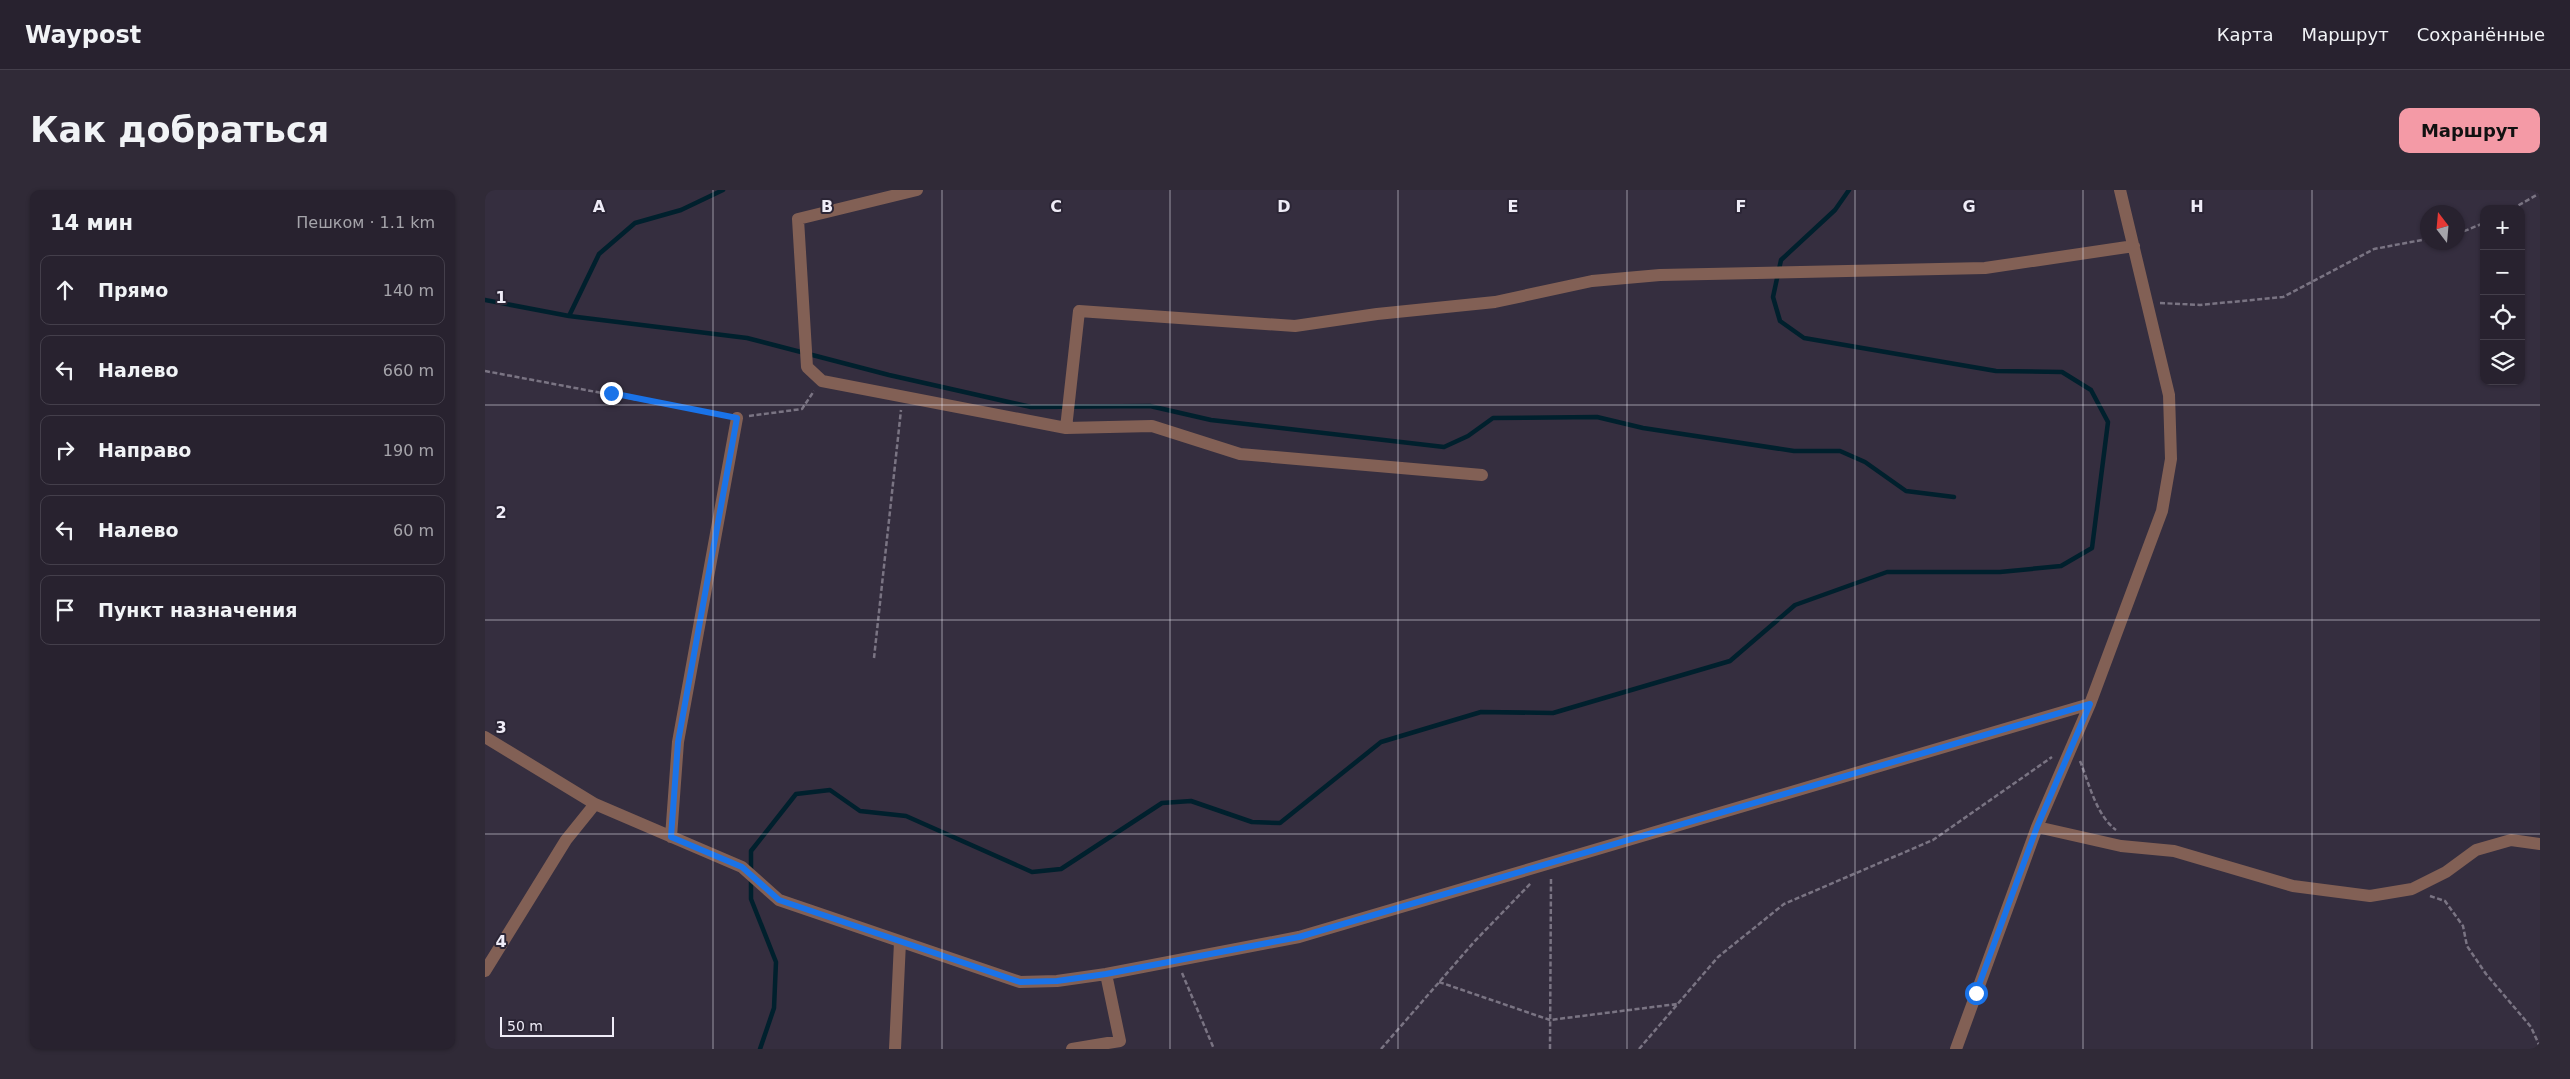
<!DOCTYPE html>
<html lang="ru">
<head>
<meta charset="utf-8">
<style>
	:root { --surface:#28222f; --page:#302a37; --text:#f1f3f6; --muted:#a5a4aa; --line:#443f4b; --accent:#f49aa6 }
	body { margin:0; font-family:"DejaVu Sans",sans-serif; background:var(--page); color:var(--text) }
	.controls { position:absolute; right:15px; top:15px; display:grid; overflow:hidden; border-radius:10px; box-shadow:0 1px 4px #0004 }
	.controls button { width:45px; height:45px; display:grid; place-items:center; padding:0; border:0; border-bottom:1px solid var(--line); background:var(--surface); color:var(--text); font:25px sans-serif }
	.compass { position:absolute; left:1935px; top:15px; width:45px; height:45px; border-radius:50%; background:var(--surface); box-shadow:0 1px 4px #0004; rotate:344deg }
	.scale { position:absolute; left:15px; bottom:12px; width:114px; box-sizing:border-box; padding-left:5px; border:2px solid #efecf7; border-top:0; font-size:14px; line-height:18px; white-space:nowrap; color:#efecf7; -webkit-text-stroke:4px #2b2535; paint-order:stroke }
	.stop { position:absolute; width:15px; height:15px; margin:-11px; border:4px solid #1a73e8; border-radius:50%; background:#fff }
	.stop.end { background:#1a73e8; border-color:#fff; box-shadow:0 1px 5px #0008 }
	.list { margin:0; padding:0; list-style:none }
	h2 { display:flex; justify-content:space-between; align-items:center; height:65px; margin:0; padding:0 20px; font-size:21px }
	h2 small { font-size:16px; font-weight:400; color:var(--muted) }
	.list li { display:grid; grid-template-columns:32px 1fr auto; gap:15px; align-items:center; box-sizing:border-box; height:70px; margin:0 10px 10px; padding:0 10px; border:1px solid var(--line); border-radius:10px }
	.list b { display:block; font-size:19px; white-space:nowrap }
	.list em { font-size:16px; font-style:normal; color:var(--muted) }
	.icon { flex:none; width:28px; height:28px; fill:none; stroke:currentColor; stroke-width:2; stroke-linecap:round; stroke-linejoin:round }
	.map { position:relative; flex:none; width:2055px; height:859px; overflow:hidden; border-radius:10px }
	header { display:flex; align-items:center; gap:30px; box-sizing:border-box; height:70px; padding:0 25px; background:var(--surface); border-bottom:1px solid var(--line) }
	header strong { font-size:24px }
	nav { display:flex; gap:28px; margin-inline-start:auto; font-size:18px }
	.intro { display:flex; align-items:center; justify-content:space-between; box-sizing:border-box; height:120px; padding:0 30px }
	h1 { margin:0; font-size:35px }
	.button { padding:12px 22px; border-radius:10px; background:var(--accent); color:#111; font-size:18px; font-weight:700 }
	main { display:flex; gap:30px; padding:0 30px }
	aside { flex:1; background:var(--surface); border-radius:10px; box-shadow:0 1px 4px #0004 }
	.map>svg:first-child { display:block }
</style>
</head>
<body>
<header>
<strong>Waypost</strong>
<nav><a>Карта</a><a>Маршрут</a><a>Сохранённые</a></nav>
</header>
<div class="intro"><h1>Как добраться</h1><a class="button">Маршрут</a></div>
<main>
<aside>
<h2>14 мин<small>Пешком · 1.1 km</small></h2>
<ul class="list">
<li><svg class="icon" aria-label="ahead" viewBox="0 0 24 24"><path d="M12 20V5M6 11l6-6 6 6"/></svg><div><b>Прямо</b></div><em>140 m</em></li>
<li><svg class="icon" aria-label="left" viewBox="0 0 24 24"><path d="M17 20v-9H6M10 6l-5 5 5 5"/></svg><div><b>Налево</b></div><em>660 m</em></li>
<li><svg class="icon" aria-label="right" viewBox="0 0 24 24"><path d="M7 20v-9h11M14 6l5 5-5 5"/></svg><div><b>Направо</b></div><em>190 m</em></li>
<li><svg class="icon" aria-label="left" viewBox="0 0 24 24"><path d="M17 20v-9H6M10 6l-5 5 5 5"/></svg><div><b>Налево</b></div><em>60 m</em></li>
<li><svg class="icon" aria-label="arrive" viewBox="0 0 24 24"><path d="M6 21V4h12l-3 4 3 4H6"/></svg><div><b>Пункт назначения</b></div></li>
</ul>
</aside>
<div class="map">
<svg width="2055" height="859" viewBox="0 0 2055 859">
	<rect width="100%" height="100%" fill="#352e3f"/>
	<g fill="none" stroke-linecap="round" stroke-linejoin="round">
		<path stroke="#00202d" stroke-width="4.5" d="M0,110L84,126L262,148L404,185L546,217L665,216L726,230L959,257L983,246L1008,228L1112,227L1158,238L1309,261H1355L1380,272L1421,301L1469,307
			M84,126L114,64L150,33L196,20L238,0
			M275,859L289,818L291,772L266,709V661L311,604L345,600L375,621L421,626L547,682L576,679L677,613L706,611L767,632L795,633L896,552L996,522L1068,523L1245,471L1310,415L1402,382H1515L1576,376L1607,358L1623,232L1606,200L1577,182L1511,181L1319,148L1295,131L1288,107L1296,70L1350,20L1364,0"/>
		<path stroke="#7a7483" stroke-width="2.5" stroke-dasharray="5 2.5" stroke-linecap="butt" d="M2027,19L2055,3
			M1972,44L1999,33
			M1675,113L1715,115L1798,107L1889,59L1942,49
			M0,181L239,226
			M264,226L317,219L329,201
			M389,468L416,220
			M1595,571C1604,593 1611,625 1631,640
			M1945,706L1960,711L1978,736L1982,756L2001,784L2046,837L2055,857
			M697,783L729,859
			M954,792L1065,830L1192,814
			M896,859L989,752L1046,693
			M1065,859L1066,687
			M1154,859L1233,767L1299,714L1448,650L1567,567"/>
		<path stroke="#826055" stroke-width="12" d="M432,0L313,29L322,177L337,191L581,238L667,236L755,264L997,285
			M581,238L594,121L810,136L892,124L1010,112L1107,91L1175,85L1500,78L1649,56
			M0,547L110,614L257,677L294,710L535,792L572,791L621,784L814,747L1605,514
			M1552,637L1636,656L1689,661L1808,696L1885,706L1927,699L1961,682L1991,660L2026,650L2055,654
			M186,647L193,552L252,228
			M0,781L81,650L110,614
			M410,859L415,752
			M587,859L635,851L621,784
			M1471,859L1552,637L1605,514L1677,321L1686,269L1684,205L1635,0"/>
	</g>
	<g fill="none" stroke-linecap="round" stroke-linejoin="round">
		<path stroke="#1a73e8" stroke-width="6" d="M126,203L252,228L193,552L186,647L257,677L294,710L535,792L572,791L621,784L814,747L1605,514L1552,637L1491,803"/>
	</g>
	<path fill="none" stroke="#efecf7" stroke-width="1" stroke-opacity="0.55" d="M228,0V859M457,0V859M685,0V859M913,0V859M1142,0V859M1370,0V859M1598,0V859M1827,0V859M0,215H2055M0,430H2055M0,644H2055"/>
	<g font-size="16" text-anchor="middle" font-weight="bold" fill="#efecf7" stroke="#2b2535" stroke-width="4" stroke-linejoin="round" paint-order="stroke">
		<text x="114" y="22">A</text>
		<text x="342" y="22">B</text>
		<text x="571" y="22">C</text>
		<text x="799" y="22">D</text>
		<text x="1028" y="22">E</text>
		<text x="1256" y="22">F</text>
		<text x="1484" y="22">G</text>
		<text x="1712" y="22">H</text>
		<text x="16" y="113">1</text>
		<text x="16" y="328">2</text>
		<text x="16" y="543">3</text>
		<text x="16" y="757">4</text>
	</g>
</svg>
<div class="controls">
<button>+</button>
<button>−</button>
<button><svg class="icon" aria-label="locate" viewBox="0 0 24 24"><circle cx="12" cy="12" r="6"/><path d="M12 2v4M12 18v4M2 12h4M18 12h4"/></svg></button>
<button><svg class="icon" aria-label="layers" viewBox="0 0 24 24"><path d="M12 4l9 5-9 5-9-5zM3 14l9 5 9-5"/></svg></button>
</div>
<svg class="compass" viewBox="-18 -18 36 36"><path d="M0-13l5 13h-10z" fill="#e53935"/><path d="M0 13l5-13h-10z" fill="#a5a4aa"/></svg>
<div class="scale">50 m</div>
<div class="stop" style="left:1491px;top:803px"></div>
<div class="stop end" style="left:126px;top:203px"></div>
</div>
</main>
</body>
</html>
